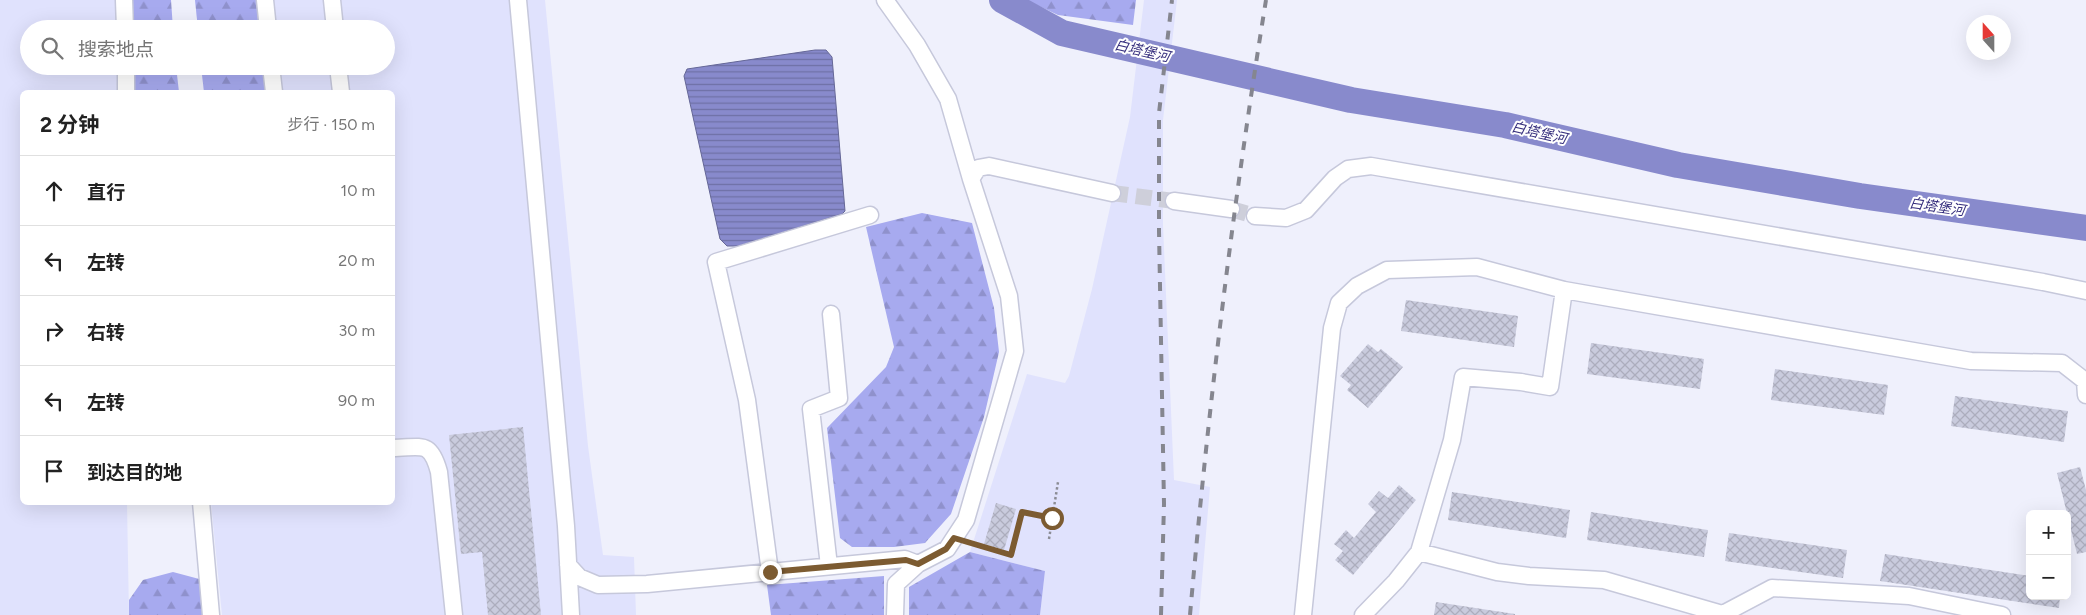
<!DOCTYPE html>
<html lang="zh">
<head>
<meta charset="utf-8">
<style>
	:root { --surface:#fff; --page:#f2f2f2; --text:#222; --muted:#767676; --line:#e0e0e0 }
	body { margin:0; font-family:Figtree,"Noto Sans SC",sans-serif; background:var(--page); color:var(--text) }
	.controls { position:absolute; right:15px; bottom:15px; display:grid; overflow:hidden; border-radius:8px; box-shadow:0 5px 20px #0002 }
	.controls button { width:45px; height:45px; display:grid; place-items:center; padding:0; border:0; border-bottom:1px solid var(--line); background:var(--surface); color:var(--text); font:25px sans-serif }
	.compass { position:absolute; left:1966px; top:15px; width:45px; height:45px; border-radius:50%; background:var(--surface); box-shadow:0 5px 20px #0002; rotate:339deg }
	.stop { position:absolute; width:15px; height:15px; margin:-11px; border:4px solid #7c5b31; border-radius:50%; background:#fff }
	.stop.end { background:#7c5b31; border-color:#fff; box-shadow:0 1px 5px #0008 }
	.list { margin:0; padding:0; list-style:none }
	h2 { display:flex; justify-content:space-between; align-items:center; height:65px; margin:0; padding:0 20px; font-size:21px }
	h2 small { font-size:16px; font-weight:400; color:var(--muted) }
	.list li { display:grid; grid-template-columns:32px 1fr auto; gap:15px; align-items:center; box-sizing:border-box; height:70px; padding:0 20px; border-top:1px solid var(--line) }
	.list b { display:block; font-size:19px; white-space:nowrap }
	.list em { font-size:16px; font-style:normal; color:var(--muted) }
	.icon { flex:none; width:28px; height:28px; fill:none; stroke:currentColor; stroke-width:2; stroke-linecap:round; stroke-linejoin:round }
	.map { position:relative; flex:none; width:2086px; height:615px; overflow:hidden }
	.search { position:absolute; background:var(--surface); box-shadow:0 5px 20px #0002; left:20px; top:20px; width:375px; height:55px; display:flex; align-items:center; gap:12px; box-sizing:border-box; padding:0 18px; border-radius:28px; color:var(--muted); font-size:19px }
	.panel { position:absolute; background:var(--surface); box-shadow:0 5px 20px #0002; left:20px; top:90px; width:375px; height:415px; border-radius:8px }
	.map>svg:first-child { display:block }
</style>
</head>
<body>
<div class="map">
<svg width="2086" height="615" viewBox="0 0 2086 615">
	<defs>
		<pattern id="forest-firs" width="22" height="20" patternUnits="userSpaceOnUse" patternTransform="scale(1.25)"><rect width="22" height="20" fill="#a7aaef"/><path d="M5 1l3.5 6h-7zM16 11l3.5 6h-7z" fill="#8f91cc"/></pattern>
		<pattern id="water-rules" width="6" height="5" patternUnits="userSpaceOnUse" patternTransform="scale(1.25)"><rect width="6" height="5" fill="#888acc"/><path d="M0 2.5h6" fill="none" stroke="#6e70a5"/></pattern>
		<pattern id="building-cross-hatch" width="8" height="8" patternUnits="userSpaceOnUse" patternTransform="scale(1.25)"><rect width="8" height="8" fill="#c9cbdd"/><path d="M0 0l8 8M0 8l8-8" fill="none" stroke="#acadbd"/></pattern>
	</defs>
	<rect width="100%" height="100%" fill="#eff0fc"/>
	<path fill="#e0e2fd" d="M0,0H115L116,29H29V66H117V92H22V502L127,503L129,615H0Z
		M195,0H545L588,446L603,555L634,557L636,615H222L211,503L392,502V92H204L201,66H386V29H198Z
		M1144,0H1177L1163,120V225L1174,480L1210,487L1199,615H1040L1045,571L970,552L1027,374L1065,383L1069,376L1092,289L1130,117Z"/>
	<path fill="url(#forest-firs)" d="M131,0H171L173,29H131Z
		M195,0H256L259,29H198Z
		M1026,0H1136L1133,25L1058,15Z
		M132,66H176L179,92H132Z
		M201,66H263L265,92H204Z
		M922,213L972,223L994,308L999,352L984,417L951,514L925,543L894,547H852L840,538L827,428L886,367L894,347L866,227Z
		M970,552L1045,571L1040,615H909V587Z
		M173,572L203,580L204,615H129V600L143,580Z
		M884,576V615H771L767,585Z"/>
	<path fill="url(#water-rules)" stroke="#656797" d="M815,50H826L832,57L845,211L842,214L739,246H727L720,239L684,76L687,69Z"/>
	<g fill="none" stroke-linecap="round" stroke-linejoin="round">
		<path stroke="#888acc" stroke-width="26" d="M1002,0L1062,33L1351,100L1505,125L1678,165L1860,196L2086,228"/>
	</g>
	<path fill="url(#building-cross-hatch)" d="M1406,300L1518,316L1514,347L1401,331Z
		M1591,343L1704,359L1700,389L1587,374Z
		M1368,344L1378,352L1381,349L1403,367L1368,408L1347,390L1351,385L1340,376Z
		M1775,369L1888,385L1884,415L1771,400Z
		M1955,396L2068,411L2064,442L1951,426Z
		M523,427L541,615H488L482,552L461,554L449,435Z
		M2080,467L2086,490V552L2077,554L2057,473Z
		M1399,485L1416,500L1353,575L1335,560L1343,551L1334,544L1346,530L1354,538L1376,512L1368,504L1379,491L1388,498Z
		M1452,492L1570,510L1566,538L1448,520Z
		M996,503L1016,509L1004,550L984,544Z
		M1591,512L1708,530L1704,557L1587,540Z
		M1729,533L1847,550L1843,578L1725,561Z
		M1885,554L2030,576V596H2060L2059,608L1880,581Z
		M1436,602L1515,614V615H1434Z"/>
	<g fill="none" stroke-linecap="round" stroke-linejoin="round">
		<path stroke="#cecfda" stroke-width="16" stroke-dasharray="16 8" stroke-linecap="butt" d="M1112,193L1174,201
			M1231,209L1255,216"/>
		<g stroke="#c6c8db" stroke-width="19">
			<path id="minor" d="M124,0L125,29
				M265,0L268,29
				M332,0L335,29
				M518,0L566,526L571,615
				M885,0L917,45L948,99L971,179
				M126,66V92
				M271,66L274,92
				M338,66L341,92
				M1174,201L1231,209
				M1255,216L1286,218L1306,210L1335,178L1348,169L1371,166L2043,282L2086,291
				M392,448C421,448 430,439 439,472L454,615
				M201,502L211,615
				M1419,552L1497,572L1529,576L1604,580L1722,614
				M568,565L579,577L598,585L647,584L905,559L918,564
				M829,566L811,409L839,398L831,314
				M770,572L747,400L716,262L870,215
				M895,615L896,584L918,564L947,549L966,520L1015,351L1009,296L971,179L978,168L989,166L1112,193
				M1303,615L1332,328L1339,303L1357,286L1387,270L1477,267L1564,290L1971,361L2062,363L2085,381L2086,395
				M1363,615L1396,581L1419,552L1452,440L1463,377L1521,382L1550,387L1564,290
				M1721,615L1772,588L1909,596L2002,615"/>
		</g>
		<path stroke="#8b8c95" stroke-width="2.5" stroke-dasharray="2.5 2.5" stroke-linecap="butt" d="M1049,539L1058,482
			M970,543L1011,555L1022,512L1052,518"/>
		<use href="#minor" stroke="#fff" stroke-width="16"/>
		<path stroke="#85868f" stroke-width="4" stroke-dasharray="9 9" stroke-linecap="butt" d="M1161,615L1164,504L1159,231V113L1172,0
			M1190,615C1208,410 1233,204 1266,0"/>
	</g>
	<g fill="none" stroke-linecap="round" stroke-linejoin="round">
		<path stroke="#7c5b31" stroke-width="6" d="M770,572L906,560L918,564L946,549L954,538L1011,555L1022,512L1052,518"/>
	</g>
	<g text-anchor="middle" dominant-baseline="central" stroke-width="4" stroke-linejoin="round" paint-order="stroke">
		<g font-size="14" font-style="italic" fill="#37307e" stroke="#fff">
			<text transform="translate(1142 51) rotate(13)">白塔堡河</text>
			<text transform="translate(1539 133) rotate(13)">白塔堡河</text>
			<text transform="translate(1937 207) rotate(8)">白塔堡河</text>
		</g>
	</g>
</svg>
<div class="controls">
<button>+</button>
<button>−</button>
</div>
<svg class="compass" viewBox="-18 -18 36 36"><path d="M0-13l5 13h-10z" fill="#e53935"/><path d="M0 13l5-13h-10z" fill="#767676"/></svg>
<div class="stop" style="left:1052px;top:518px"></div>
<div class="stop end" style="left:770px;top:572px"></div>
<div class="search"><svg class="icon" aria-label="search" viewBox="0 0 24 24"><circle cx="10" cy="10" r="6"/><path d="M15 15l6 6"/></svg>搜索地点</div>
<section class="panel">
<h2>2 分钟<small>步行 · 150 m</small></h2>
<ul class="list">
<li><svg class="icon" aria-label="ahead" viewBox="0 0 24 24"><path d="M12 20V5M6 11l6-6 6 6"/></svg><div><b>直行</b></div><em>10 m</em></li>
<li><svg class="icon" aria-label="left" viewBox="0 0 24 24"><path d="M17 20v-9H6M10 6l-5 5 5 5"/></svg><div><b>左转</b></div><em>20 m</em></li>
<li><svg class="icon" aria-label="right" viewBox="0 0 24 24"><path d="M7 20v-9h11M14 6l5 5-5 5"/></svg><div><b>右转</b></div><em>30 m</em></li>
<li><svg class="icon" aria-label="left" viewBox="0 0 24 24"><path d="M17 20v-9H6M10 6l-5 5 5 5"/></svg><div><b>左转</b></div><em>90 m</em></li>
<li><svg class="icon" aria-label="arrive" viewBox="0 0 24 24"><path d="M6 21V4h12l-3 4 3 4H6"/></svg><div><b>到达目的地</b></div></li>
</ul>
</section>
</div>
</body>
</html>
